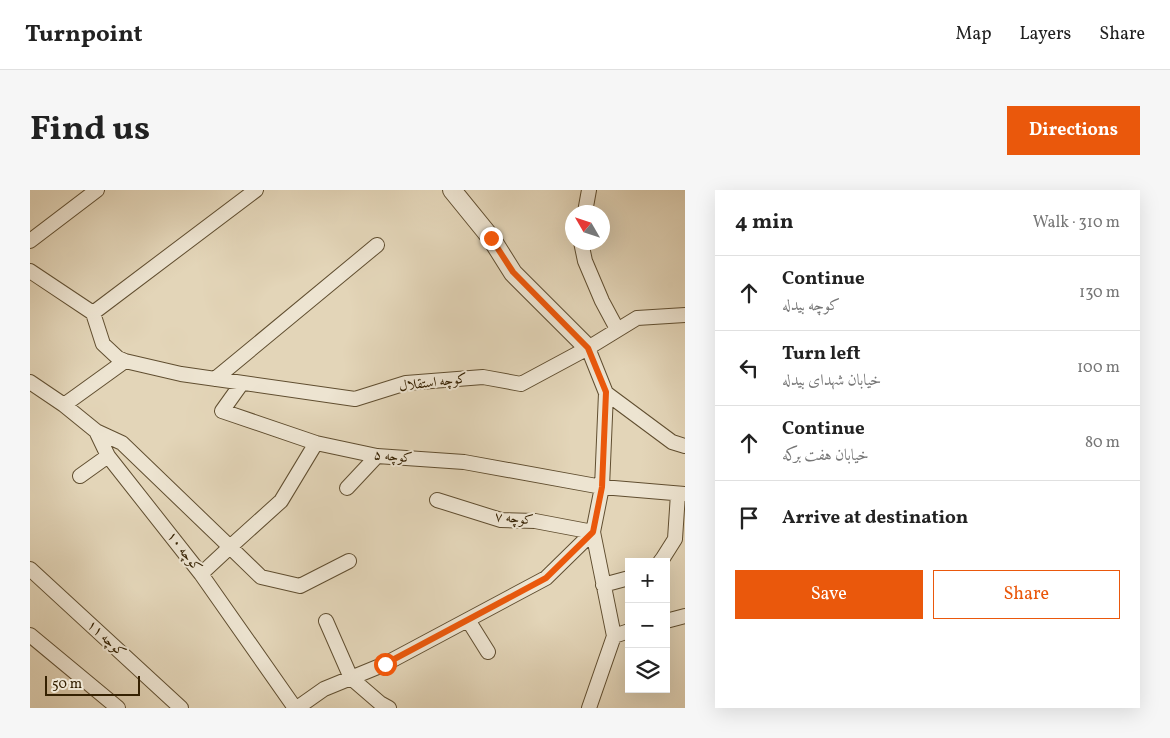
<!DOCTYPE html>
<html lang="en">
<head>
<meta charset="utf-8">
<style>
	:root { --surface:#fff; --page:#f6f6f6; --text:#222; --muted:#767676; --line:#e0e0e0; --accent:#ea580c }
	body { margin:0; font-family:Vollkorn,Amiri,serif; background:var(--page); color:var(--text) }
	.controls { position:absolute; right:15px; bottom:15px; display:grid; overflow:hidden; border-radius:0px; box-shadow:0 5px 20px #0002 }
	.controls button { width:45px; height:45px; display:grid; place-items:center; padding:0; border:0; border-bottom:1px solid var(--line); background:var(--surface); color:var(--text); font:25px sans-serif }
	.compass { position:absolute; left:535px; top:15px; width:45px; height:45px; border-radius:50%; background:var(--surface); box-shadow:0 5px 20px #0002; rotate:309deg }
	.scale { position:absolute; left:15px; bottom:12px; width:95px; box-sizing:border-box; padding-left:5px; border:2px solid #352102; border-top:0; font-size:14px; line-height:18px; white-space:nowrap; color:#352102; -webkit-text-stroke:4px #ede4d1; paint-order:stroke }
	.stop { position:absolute; width:15px; height:15px; margin:-11px; border:4px solid #ea580c; border-radius:50%; background:#fff }
	.stop.end { background:#ea580c; border-color:#fff; box-shadow:0 1px 5px #0008 }
	.list { margin:0; padding:0; list-style:none }
	h2 { display:flex; justify-content:space-between; align-items:center; height:65px; margin:0; padding:0 20px; font-size:21px }
	h2 small { font-size:16px; font-weight:400; color:var(--muted) }
	.list li { display:grid; grid-template-columns:32px 1fr auto; gap:15px; align-items:center; box-sizing:border-box; height:75px; padding:0 20px; border-top:1px solid var(--line) }
	.list b { display:block; font-size:19px; white-space:nowrap }
	.list p { margin:0; font-size:16px; white-space:nowrap; color:var(--muted) }
	.list em { font-size:16px; font-style:normal; color:var(--muted) }
	.actions { display:flex; gap:10px; padding:15px 20px }
	.actions a { flex:1; padding:11px 0; border:1px solid var(--accent); border-radius:0px; text-align:center; font-size:18px; color:var(--accent) }
	.actions .main { background:var(--accent); color:#fff }
	.icon { flex:none; width:28px; height:28px; fill:none; stroke:currentColor; stroke-width:2; stroke-linecap:round; stroke-linejoin:round }
	.map { position:relative; flex:none; width:655px; height:518px; overflow:hidden; border-radius:0px }
	header { display:flex; align-items:center; gap:30px; box-sizing:border-box; height:70px; padding:0 25px; background:var(--surface); border-bottom:1px solid var(--line) }
	header strong { font-size:24px }
	nav { display:flex; gap:28px; margin-inline-start:auto; font-size:18px }
	.intro { display:flex; align-items:center; justify-content:space-between; box-sizing:border-box; height:120px; padding:0 30px }
	h1 { margin:0; font-size:35px }
	.button { padding:12px 22px; border-radius:0px; background:var(--accent); color:#fff; font-size:18px; font-weight:700 }
	main { display:flex; gap:30px; padding:0 30px }
	aside { flex:1; background:var(--surface); border-radius:0px; box-shadow:0 5px 20px #0002 }
	.map>svg:first-child { display:block }
</style>
</head>
<body>
<header>
<strong>Turnpoint</strong>
<nav><a>Map</a><a>Layers</a><a>Share</a></nav>
</header>
<div class="intro"><h1>Find us</h1><a class="button">Directions</a></div>
<main>
<div class="map">
<svg width="655" height="518" viewBox="0 0 655 518">
	<rect width="100%" height="100%" fill="#e3d5b8"/>
	<filter id="stains"><feTurbulence type="fractalNoise" baseFrequency=".004" numOctaves="4"/><feColorMatrix values="0 0 0 0 .2 0 0 0 0 .09 0 0 0 0 .02 0 0 0 .5 -.17"/></filter>
	<radialGradient id="worn" r=".72"><stop offset=".6" stop-color="#630" stop-opacity="0"/><stop offset="1" stop-color="#630" stop-opacity=".3"/></radialGradient>
	<g fill="none" stroke-linecap="round" stroke-linejoin="round">
		<g stroke="#604e30" stroke-width="16">
			<path id="minor" d="M555,22L559,0
				M0,51L67,0
				M551,52L555,71L572,111L587,139
				M0,81L63,123L73,154L88,168L95,171L151,184L325,209L376,193L453,187L491,194L558,158L607,128L655,125
				M63,123L226,0
				M558,158L576,203L572,297L563,342L584,446L559,518
				M185,189L347,55
				M0,192L34,215L66,241L78,266L171,384L265,518
				M212,193L192,221L286,253L347,266L434,272L572,297L655,304
				M576,203L642,252L655,256
				M34,215L95,171
				M66,241L92,253L200,357L171,384
				M286,253L251,311L200,357L231,387L270,396L319,371
				M50,286L78,266
				M317,298L347,266
				M407,310L471,330L505,331L563,342
				M630,372L633,368L645,349L648,304
				M0,379L151,518
				M573,395L599,388
				M438,430L458,462
				M296,431L321,488L350,513L359,518
				M636,431L655,426
				M0,445L88,518
				M584,446L599,441
				M267,518L294,499L355,474L516,388L563,342"/>
		</g>
		<g stroke="#604e30" stroke-width="20">
			<path id="tertiary" d="M422,0L461,48L483,83L558,158"/>
		</g>
		<use href="#minor" stroke="#ede4d1" stroke-width="14"/>
		<use href="#tertiary" stroke="#ede4d1" stroke-width="18"/>
	</g>
	<g fill="none" stroke-linecap="round" stroke-linejoin="round">
		<path stroke="#ea580c" stroke-width="6" d="M355,474L516,388L563,342L572,297L576,202L558,158L483,82L461,48"/>
	</g>
	<g text-anchor="middle" dominant-baseline="central" stroke-width="4" stroke-linejoin="round" paint-order="stroke">
		<g font-size="14" fill="#352102" stroke="#ede4d1">
			<text transform="translate(403 193) rotate(-7)">کوچه استقلال</text>
			<text transform="translate(363 267) rotate(5)">کوچه ۵</text>
			<text transform="translate(484 329) rotate(6)">کوچه ۷</text>
			<text transform="translate(154 362) rotate(52)">کوچه ۱۰</text>
			<text transform="translate(76 449) rotate(43)">کوچه ۱۱</text>
		</g>
	</g>
	<rect width="100%" height="100%" filter="url(#stains)"/>
	<rect width="100%" height="100%" fill="url(#worn)"/>
</svg>
<div class="controls">
<button>+</button>
<button>−</button>
<button><svg class="icon" aria-label="layers" viewBox="0 0 24 24"><path d="M12 4l9 5-9 5-9-5zM3 14l9 5 9-5"/></svg></button>
</div>
<svg class="compass" viewBox="-18 -18 36 36"><path d="M0-13l5 13h-10z" fill="#e53935"/><path d="M0 13l5-13h-10z" fill="#767676"/></svg>
<div class="scale">50 m</div>
<div class="stop" style="left:355px;top:474px"></div>
<div class="stop end" style="left:461px;top:48px"></div>
</div>
<aside>
<h2>4 min<small>Walk · 310 m</small></h2>
<ul class="list">
<li><svg class="icon" aria-label="ahead" viewBox="0 0 24 24"><path d="M12 20V5M6 11l6-6 6 6"/></svg><div><b>Continue</b><p>کوچه بیدله</p></div><em>130 m</em></li>
<li><svg class="icon" aria-label="left" viewBox="0 0 24 24"><path d="M17 20v-9H6M10 6l-5 5 5 5"/></svg><div><b>Turn left</b><p>خیابان شهدای بیدله</p></div><em>100 m</em></li>
<li><svg class="icon" aria-label="ahead" viewBox="0 0 24 24"><path d="M12 20V5M6 11l6-6 6 6"/></svg><div><b>Continue</b><p>خیابان هفت برکه</p></div><em>80 m</em></li>
<li><svg class="icon" aria-label="arrive" viewBox="0 0 24 24"><path d="M6 21V4h12l-3 4 3 4H6"/></svg><div><b>Arrive at destination</b></div></li>
</ul>
<div class="actions"><a class="main">Save</a><a>Share</a></div>
</aside>
</main>
</body>
</html>
